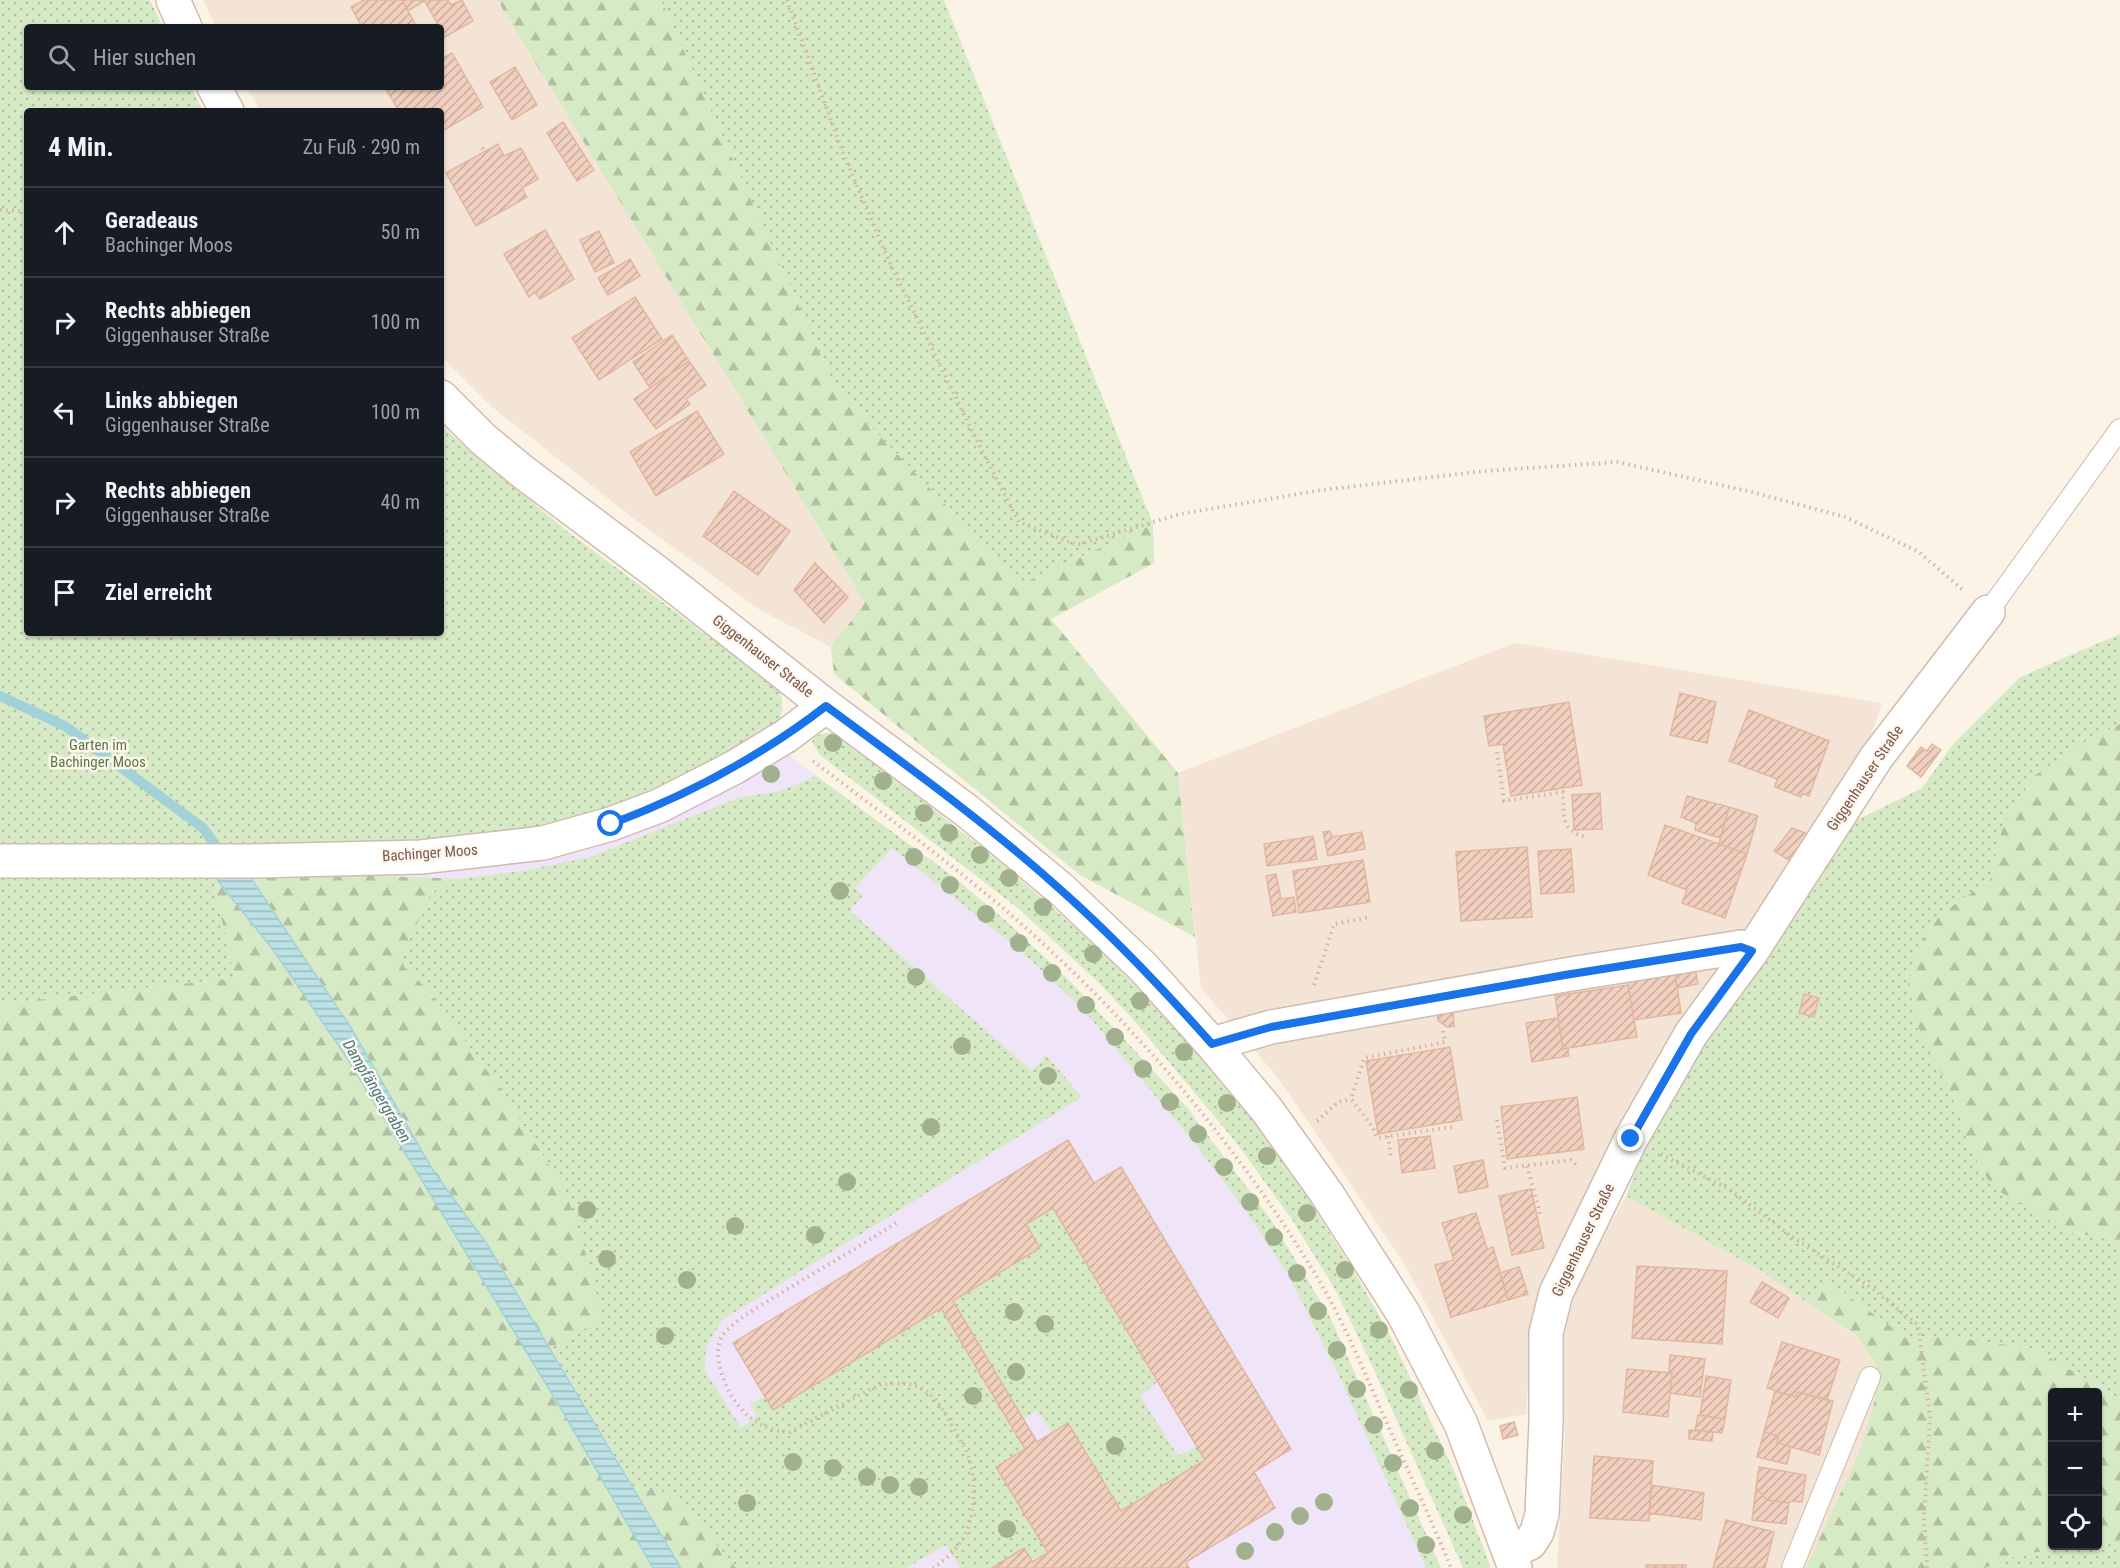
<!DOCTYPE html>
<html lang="de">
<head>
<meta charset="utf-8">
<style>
	:root { --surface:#171b24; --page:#20242c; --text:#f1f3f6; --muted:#9ea1a6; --line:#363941 }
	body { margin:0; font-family:"Roboto Condensed",sans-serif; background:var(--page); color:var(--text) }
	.controls { position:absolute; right:18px; bottom:18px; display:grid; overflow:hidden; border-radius:6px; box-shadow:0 2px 4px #0004 }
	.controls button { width:54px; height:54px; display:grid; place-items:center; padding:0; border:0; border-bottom:2px solid var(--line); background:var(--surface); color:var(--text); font:30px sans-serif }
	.stop { position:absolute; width:18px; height:18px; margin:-14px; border:4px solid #1a73e8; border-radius:50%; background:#fff }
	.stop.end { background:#1a73e8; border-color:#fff; box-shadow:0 2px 6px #0008 }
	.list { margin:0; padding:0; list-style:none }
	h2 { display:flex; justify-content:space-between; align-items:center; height:78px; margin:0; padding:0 24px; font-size:26px }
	h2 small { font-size:20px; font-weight:400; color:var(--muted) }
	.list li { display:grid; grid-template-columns:39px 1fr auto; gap:18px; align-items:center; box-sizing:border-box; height:90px; padding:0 24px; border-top:2px solid var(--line) }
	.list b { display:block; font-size:22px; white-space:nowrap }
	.list p { margin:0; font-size:20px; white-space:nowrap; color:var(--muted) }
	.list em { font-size:20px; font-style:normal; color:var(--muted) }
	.icon { flex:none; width:33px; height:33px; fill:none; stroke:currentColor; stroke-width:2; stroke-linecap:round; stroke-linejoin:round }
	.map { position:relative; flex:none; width:2120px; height:1568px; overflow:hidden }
	.search { position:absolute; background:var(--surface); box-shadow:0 2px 4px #0004; left:24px; top:24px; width:420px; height:66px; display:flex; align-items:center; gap:15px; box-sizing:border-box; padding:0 21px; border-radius:6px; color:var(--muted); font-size:22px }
	.panel { position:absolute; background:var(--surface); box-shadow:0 2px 4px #0004; left:24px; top:108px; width:420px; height:528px; border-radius:6px }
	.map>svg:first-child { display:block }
</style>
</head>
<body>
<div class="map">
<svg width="2120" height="1568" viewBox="0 0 2120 1568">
	<defs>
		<pattern id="green-dots" width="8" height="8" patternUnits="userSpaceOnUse" patternTransform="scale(1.5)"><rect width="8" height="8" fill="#d6eac5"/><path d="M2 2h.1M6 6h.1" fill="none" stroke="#b2c0a2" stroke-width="1.8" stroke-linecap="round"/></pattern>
		<pattern id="forest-firs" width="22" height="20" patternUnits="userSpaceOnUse" patternTransform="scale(1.5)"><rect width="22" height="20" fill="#d6eac5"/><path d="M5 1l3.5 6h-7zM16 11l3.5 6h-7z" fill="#b2c0a2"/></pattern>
		<pattern id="water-rules" width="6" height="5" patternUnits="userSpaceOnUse" patternTransform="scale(1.5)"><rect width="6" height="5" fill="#bce2e6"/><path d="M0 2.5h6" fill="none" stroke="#9dbabd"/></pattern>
		<pattern id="building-hatch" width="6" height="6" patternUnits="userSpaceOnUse" patternTransform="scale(1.5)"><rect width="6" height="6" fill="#f1d0bf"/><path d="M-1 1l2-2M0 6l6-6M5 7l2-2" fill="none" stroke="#c8ac9d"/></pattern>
	</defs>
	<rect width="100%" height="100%" fill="#fcf3e7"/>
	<path fill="#f4e4d6" d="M203,0H497L865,603L831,647L760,610L633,518L492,407L441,356V111H261L246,87H441V27H216Z
		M1515,643L1882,703L1864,757L1533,1322L1526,1414L1488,1421L1404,1263L1279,1079L1201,988L1178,773Z
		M1626,1196L1763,1272L1857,1337L1877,1366L1874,1403L1859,1453L1806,1568H1557L1565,1435L1561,1340L1579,1279Z"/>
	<path fill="#f0e4f9" d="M781,749L918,854L1108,1029L1271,1232L1432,1568H719L341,954L328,870L491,863L580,852L658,823Z"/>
	<path fill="url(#green-dots)" d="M0,0H150L163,27H27V87H191L203,111H27V633H441V426L567,531L779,689C786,711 782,716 769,733L611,815L462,845L0,851Z
		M661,0H944L1153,524L1021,584L837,391Z
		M2120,634V724L2086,741L2003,825L1990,880L1942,913L1919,944L1952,1095L1971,1151L2072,1233L2120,1240V1399L2035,1349L1951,1337L1904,1336L1829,1282L1805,1301L1763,1272L1626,1196L1660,1109L1851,823L1922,788L1954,743L2020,677Z
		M833,733L904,786L1006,867L1096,946L1162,1012L1258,1127L1304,1192L1358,1278L1391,1337L1455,1473L1491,1568H1463L1371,1363L1335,1289L1291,1218L1235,1141L1131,1017L1098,982L1019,909L820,755L812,742C816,733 824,733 833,733Z
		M816,776L950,874L1006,921L1071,982L1186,1106L1271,1220L1330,1317L1441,1568H1426L1342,1382L1289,1276L1248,1214L1197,1146L1082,1008L1022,952L892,848L855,888L863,895L850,911L1032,1071L1046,1055L1082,1097L722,1320L706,1348L704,1369L741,1428L757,1416L750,1404L941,1308L1025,1449L996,1467L1048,1553L1033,1562L1024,1549L992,1568H960L946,1545L906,1568H736L685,1506L654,1487L635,1490L550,1348L600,1320L565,1189L494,1080L426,988L404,967L402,956L431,893L446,884L466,878L522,871L590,857L738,798L780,791Z
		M211,872L235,978L0,1004V874Z
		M1053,1208L1157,1382L1140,1396L1178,1456L1196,1446L1205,1460L1121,1511L1052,1433L1036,1410L1024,1420L953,1301L1040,1248L1026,1224Z
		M2120,1543V1568H1985L2021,1554Z"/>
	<path fill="url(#forest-firs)" d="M497,0H661L837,391L1021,584L1153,524L1154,563L1051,619L1178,773L1195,937L1080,875L834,674L831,647L865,603Z
		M2120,724V1240L2072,1233L1993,1188L1971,1151L1952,1095L1918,1026L1908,984L1919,944L1942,913L1990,880L2003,825L2031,778L2086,741Z
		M211,872L274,951L349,1061L560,1407L653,1568H0V1004L235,978Z
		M351,875L466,879L446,884L431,893L402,956L404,967L426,988L494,1080L565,1189L595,1283L600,1320L550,1348L487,1244L434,1172L250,877Z
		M1829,1282L1904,1336L1951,1337L2035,1349L2120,1399V1543L2098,1545V1392H2052V1546H2096L2021,1554L1985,1568H1806L1859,1453L1874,1403L1877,1366L1857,1336L1805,1301Z
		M654,1487L685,1506L736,1568H681L635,1490Z"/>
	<path fill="url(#water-rules)" stroke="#a2d2d7" stroke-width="1.5" d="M211,872L239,878L250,877L350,1026L434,1172L487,1244L681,1568H653L560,1407L349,1061L274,951Z"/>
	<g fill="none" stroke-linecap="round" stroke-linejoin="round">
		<path stroke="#a2d2d7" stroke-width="10" d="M0,696L65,726L203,828L222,854"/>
	</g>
	<path fill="url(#building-hatch)" stroke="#e3b6a0" stroke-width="1.5" fill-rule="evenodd" d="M364,0H402L417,27H362L351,7Z
		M402,0H424V1L408,11Z
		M424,0H448L451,5L462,0L473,21L445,37Z
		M452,53L483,107L441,132V111H399L387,91L394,87H441V59Z
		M515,67L537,105L512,120L490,82Z
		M563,122L594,170L577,181L547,133Z
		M498,144L504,156L521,148L538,179L522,188L527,197L476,226L446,173Z
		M545,230L574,279L540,299L535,292L529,297L504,254Z
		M599,231L614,263L595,272L580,240Z
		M630,259L640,276L608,295L598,278Z
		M635,297L662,339L599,380L572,338Z
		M672,335L689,361L650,388L633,362Z
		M689,361L706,385L686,399L690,404L656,429L634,399Z
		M697,411L724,454L656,496L630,452Z
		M734,491L790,531L758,575L703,536Z
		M815,563L848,597L824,623L794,590Z
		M1680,693L1716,702L1707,743L1670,735Z
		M1569,702L1582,785L1511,796L1503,744L1489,746L1484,716Z
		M1749,710L1829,741L1809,796L1802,793L1801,797L1775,787L1777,779L1729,761Z
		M1932,744L1941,750L1921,777L1907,766L1921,747L1927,751Z
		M1600,793L1602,829L1574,830L1572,795Z
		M1687,796L1729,807L1720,838L1695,830L1696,823L1681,817Z
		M1729,807L1758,816L1747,854L1719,844Z
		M1665,825L1747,854L1725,918L1682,903L1687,890L1648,875Z
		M1792,828L1810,835L1795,864L1774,851Z
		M1330,831L1332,837L1362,832L1365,849L1328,856L1323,832Z
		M1313,836L1317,859L1267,866L1264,844Z
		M1527,847L1532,917L1461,921L1456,852Z
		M1571,849L1574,892L1541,894L1538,851Z
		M1363,860L1370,902L1299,913L1293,871Z
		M1276,874L1281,899L1294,897L1296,912L1273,916L1266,876Z
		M1694,963L1698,984L1677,988L1674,966Z
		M1674,966L1681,1013L1634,1020L1626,973Z
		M1628,985L1637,1037L1563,1049L1555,996Z
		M1804,994L1819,998L1814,1017L1799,1013Z
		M1453,1009L1454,1026L1447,1027L1438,1020L1437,1010Z
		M1558,1018L1563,1049L1568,1048L1569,1056L1532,1062L1526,1023Z
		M1450,1047L1462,1120L1378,1134L1366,1061Z
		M1577,1097L1584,1149L1507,1159L1501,1107Z
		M1430,1136L1435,1168L1402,1173L1398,1140Z
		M1068,1140L1094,1183L1121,1167L1291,1449L1254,1472L1275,1508L1186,1562L1189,1568H992L1024,1548L1033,1562L1048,1553L996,1467L1025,1449L941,1308L773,1410L733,1343ZM1053,1208L1205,1460L1121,1511L1068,1423L1037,1442L953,1301L1040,1248L1026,1224Z
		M1483,1160L1488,1187L1459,1193L1454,1166Z
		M1531,1189L1544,1248L1512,1255L1499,1196Z
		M1476,1213L1487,1249L1493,1247L1508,1300L1451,1317L1435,1265L1454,1260L1442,1223Z
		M1637,1266L1727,1271L1722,1344L1632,1338Z
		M1519,1267L1528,1294L1508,1300L1500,1273Z
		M1762,1282L1789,1298L1778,1318L1750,1302Z
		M1782,1342L1840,1360L1827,1400L1798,1392L1796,1397L1767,1388Z
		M1670,1355L1705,1359L1700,1397L1670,1393L1672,1373H1669Z
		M1627,1369L1672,1373L1668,1417L1623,1412Z
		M1706,1376L1731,1380L1725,1419L1700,1415Z
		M1775,1391L1796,1397L1798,1392L1833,1401L1819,1455L1777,1443L1778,1436L1764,1432Z
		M1698,1415L1725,1419L1722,1433L1695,1430Z
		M1514,1422L1518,1435L1503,1439L1500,1426Z
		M1689,1430L1713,1432L1712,1441L1689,1439Z
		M1764,1432L1778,1436L1777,1443L1791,1447L1787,1464L1757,1457Z
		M1594,1456L1653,1461L1649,1521L1590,1518Z
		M1759,1467L1806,1475L1802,1502L1792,1501L1789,1503L1767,1500L1756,1488Z
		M1651,1485L1704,1493L1701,1520L1649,1513Z
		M1756,1488L1767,1500L1789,1503L1786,1524L1752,1520Z
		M1726,1520L1774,1532L1765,1568H1713Z
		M1646,1565H1686V1568H1646Z"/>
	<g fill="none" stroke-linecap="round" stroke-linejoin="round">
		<g stroke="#d0bcb0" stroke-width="22">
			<path id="lane" d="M1988,612L2120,429
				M1792,1568L1870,1377"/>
		</g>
		<g stroke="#d0bcb0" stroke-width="36">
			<path id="street" d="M0,861H252L421,857L543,843L611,824L659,806L735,767L786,736L826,706
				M1212,1044L1271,1027L1565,975L1741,947L1752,951
				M1510,1552L1530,1543L1537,1532L1542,1514L1546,1423V1333L1556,1293L1631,1139L1691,1034L1752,951L1876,758L1988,612"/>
		</g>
		<g stroke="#d3bcae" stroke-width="36">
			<path id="secondary" d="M173,0L185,27
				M214,87L227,111
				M441,397L483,439L523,472L655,571L826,706L967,811L1062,890L1143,967L1212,1044L1267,1110L1327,1194L1403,1313L1461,1424L1515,1568"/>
		</g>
		<path stroke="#d6b3a2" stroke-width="4" stroke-dasharray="1.5 4.5" stroke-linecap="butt" d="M787,0L843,153L889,261L982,451L1019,522L1077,545L1180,514L1322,490L1484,471L1617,462L1752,492L1845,517L1919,552L1963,590
			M482,148L485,151
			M0,210L27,211
			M1497,752L1504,801L1563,792C1564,815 1560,831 1586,837
			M813,761C893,822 977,881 1051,951C1152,1045 1242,1154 1314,1272C1344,1321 1366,1376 1389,1428C1410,1475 1432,1521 1451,1568
			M1314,985L1334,924L1371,917
			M1443,1031L1445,1042L1364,1058L1351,1099L1372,1126L1377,1138L1452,1127L1451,1122
			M1497,1120L1505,1168L1571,1160L1579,1167
			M1317,1121L1338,1102L1351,1099
			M1388,1136L1391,1158
			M1661,1154L1729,1189L1791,1236L1870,1287L1918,1325L1930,1417L1924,1518L1927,1568
			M1527,1166L1541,1217
			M896,1223C862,1245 826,1266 791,1287C773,1299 731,1320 721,1338C713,1354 723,1381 731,1395C745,1418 764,1431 790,1432L879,1385C925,1378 936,1395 956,1433C961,1441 966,1449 969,1458C977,1483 976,1520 960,1543C953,1553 943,1561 933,1568"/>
		<use href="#lane" stroke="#fff" stroke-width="20"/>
		<use href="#street" stroke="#fff" stroke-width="33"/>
		<use href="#secondary" stroke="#fff" stroke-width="33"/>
	</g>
	<g fill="#a1b18d">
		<circle cx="833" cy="743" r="9"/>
		<circle cx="771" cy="774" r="9"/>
		<circle cx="883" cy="781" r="9"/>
		<circle cx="924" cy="813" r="9"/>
		<circle cx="949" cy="833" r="9"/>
		<circle cx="980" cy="855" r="9"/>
		<circle cx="914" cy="857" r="9"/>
		<circle cx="1009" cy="878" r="9"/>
		<circle cx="950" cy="885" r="9"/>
		<circle cx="840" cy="891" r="9"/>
		<circle cx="1043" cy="907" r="9"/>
		<circle cx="986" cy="914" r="9"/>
		<circle cx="1019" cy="943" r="9"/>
		<circle cx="1093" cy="954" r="9"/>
		<circle cx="1052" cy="973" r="9"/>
		<circle cx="916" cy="977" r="9"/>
		<circle cx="1140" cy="1001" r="9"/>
		<circle cx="1086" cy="1005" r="9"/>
		<circle cx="1115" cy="1037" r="9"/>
		<circle cx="962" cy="1046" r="9"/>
		<circle cx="1184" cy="1052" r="9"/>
		<circle cx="1143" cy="1069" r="9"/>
		<circle cx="1048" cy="1076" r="9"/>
		<circle cx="1170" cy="1102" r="9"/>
		<circle cx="1227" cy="1103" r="9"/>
		<circle cx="931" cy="1127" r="9"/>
		<circle cx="1198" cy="1134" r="9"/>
		<circle cx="1267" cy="1156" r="9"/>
		<circle cx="1224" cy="1167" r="9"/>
		<circle cx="847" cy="1182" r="9"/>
		<circle cx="1250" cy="1202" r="9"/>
		<circle cx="587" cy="1210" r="9"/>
		<circle cx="1307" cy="1213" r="9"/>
		<circle cx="735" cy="1226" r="9"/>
		<circle cx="815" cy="1235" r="9"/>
		<circle cx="1274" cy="1237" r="9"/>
		<circle cx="607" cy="1259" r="9"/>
		<circle cx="1345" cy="1270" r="9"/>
		<circle cx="1297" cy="1273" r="9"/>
		<circle cx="687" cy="1280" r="9"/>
		<circle cx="1318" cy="1311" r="9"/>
		<circle cx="1014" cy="1312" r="9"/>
		<circle cx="1045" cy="1324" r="9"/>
		<circle cx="1379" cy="1330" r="9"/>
		<circle cx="665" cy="1336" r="9"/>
		<circle cx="1337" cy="1350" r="9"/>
		<circle cx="1016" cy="1372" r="9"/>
		<circle cx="1357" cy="1389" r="9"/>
		<circle cx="1409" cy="1390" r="9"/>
		<circle cx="973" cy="1396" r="9"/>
		<circle cx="1374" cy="1425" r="9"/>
		<circle cx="1115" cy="1446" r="9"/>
		<circle cx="1435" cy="1451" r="9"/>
		<circle cx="793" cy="1462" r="9"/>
		<circle cx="1393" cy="1463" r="9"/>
		<circle cx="833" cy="1468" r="9"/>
		<circle cx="867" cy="1477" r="9"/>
		<circle cx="890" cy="1485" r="9"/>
		<circle cx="919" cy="1487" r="9"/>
		<circle cx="1324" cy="1502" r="9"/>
		<circle cx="747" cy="1503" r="9"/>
		<circle cx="1410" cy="1508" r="9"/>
		<circle cx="1463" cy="1515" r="9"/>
		<circle cx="1300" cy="1516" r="9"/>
		<circle cx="1007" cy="1529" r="9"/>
		<circle cx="1275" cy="1532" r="9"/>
		<circle cx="1426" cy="1545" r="9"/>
		<circle cx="1245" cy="1551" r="9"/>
	</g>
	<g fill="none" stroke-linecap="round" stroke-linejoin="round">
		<path stroke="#1a73e8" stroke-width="8" d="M611,824C688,795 760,757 826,706C906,765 988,824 1062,891C1116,939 1164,990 1212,1044L1271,1027L1565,975L1741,947L1752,951L1691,1034L1631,1139"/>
	</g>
	<g text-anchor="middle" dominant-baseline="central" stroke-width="5" stroke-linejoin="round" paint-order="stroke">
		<g font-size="15" fill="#76584c" stroke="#fff7ee">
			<text transform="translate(763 656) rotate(38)">Giggenhauser Straße</text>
			<text transform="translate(1865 778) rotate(-56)">Giggenhauser Straße</text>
			<text transform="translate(430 853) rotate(-4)">Bachinger Moos</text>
			<text transform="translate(1583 1240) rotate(-64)">Giggenhauser Straße</text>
		</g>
		<g font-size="15" fill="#577b43" stroke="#fff7ee">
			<text x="98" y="745">Garten im<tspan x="98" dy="17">Bachinger Moos</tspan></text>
		</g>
		<g font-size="16" font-style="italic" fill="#437b82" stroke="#fff7ee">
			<text transform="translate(377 1091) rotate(59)">Dampfängergraben</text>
		</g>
	</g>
</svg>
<div class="controls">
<button>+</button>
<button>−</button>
<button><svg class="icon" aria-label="locate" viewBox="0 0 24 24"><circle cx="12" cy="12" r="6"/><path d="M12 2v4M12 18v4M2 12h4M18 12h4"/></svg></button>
</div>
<div class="stop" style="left:611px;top:824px"></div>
<div class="stop end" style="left:1631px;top:1139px"></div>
<div class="search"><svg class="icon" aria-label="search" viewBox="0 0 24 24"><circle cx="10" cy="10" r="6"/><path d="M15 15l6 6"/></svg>Hier suchen</div>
<section class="panel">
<h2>4 Min.<small>Zu Fuß · 290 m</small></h2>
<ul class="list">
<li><svg class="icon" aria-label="ahead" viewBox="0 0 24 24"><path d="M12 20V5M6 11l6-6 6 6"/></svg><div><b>Geradeaus</b><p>Bachinger Moos</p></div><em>50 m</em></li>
<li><svg class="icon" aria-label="right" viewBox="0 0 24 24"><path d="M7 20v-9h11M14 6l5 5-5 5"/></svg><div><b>Rechts abbiegen</b><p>Giggenhauser Straße</p></div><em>100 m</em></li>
<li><svg class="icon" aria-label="left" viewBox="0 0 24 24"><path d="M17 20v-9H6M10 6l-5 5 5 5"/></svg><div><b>Links abbiegen</b><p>Giggenhauser Straße</p></div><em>100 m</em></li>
<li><svg class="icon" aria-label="right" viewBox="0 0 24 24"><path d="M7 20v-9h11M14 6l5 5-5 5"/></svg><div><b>Rechts abbiegen</b><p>Giggenhauser Straße</p></div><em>40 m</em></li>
<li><svg class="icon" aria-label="arrive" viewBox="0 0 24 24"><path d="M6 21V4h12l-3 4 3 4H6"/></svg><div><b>Ziel erreicht</b></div></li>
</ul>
</section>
</div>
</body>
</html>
